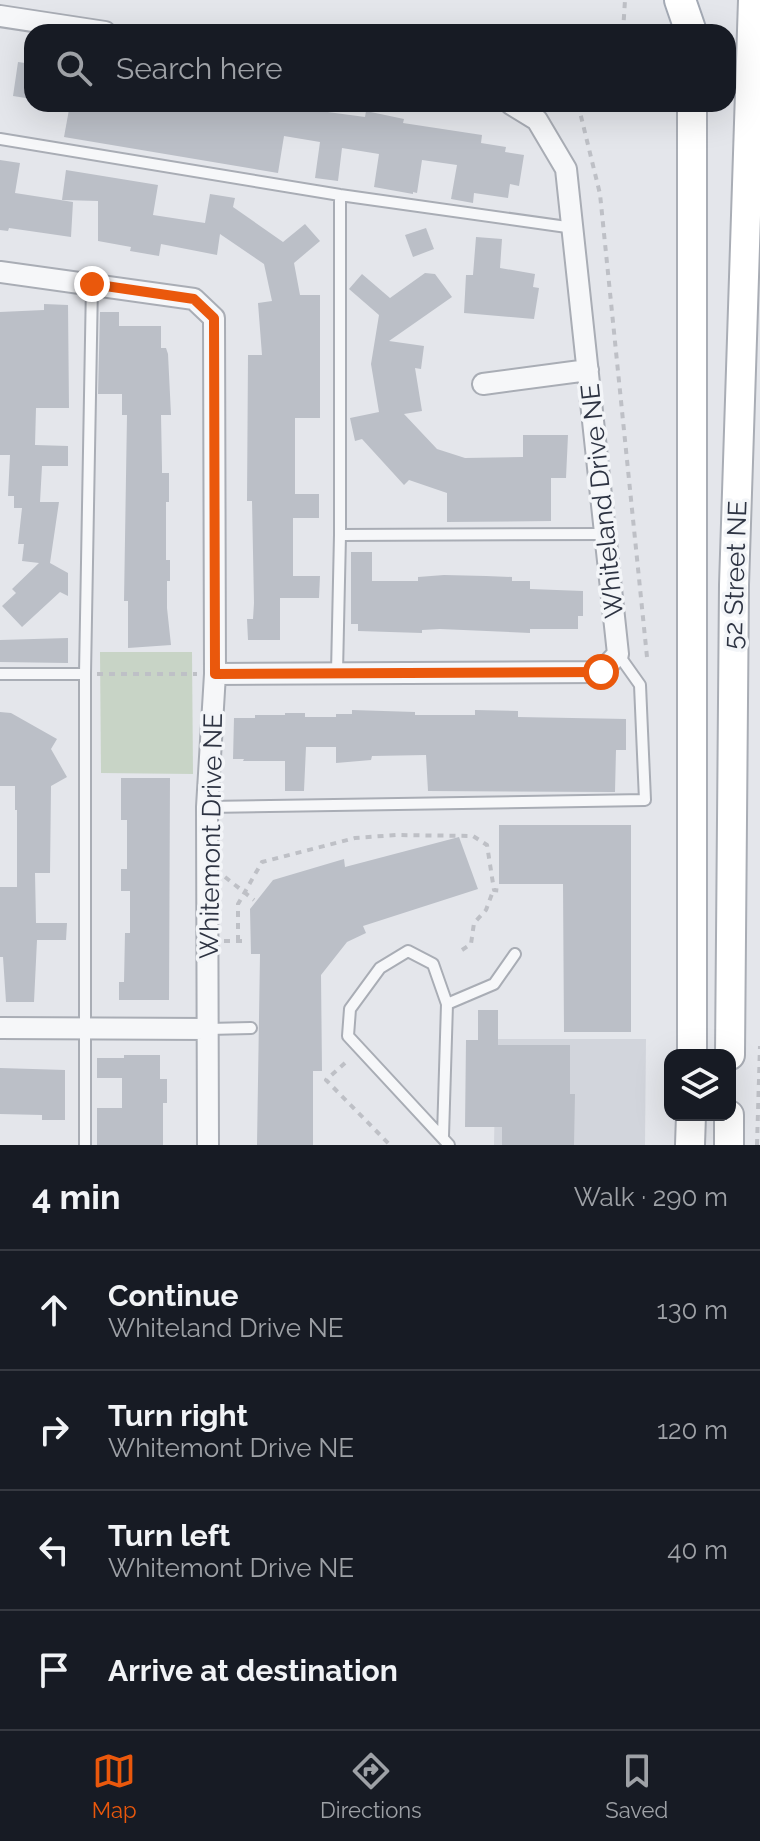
<!DOCTYPE html>
<html lang="en">
<head>
<meta charset="utf-8">
<style>
	:root { --surface:#171b24; --page:#242831; --text:#f1f3f6; --muted:#9ea1a6; --line:#363941; --accent:#ea580c }
	body { margin:0; font-family:Raleway,sans-serif; background:var(--page); color:var(--text) }
	.controls { position:absolute; right:24px; bottom:24px; display:grid; overflow:hidden; border-radius:16px; box-shadow:0 8px 32px #0002 }
	.controls button { width:72px; height:72px; display:grid; place-items:center; padding:0; border:0; border-bottom:2px solid var(--line); background:var(--surface); color:var(--text); font:40px sans-serif }
	.stop { position:absolute; width:24px; height:24px; margin:-18px; border:6px solid #ea580c; border-radius:50%; background:#fff }
	.stop.end { background:#ea580c; border-color:#fff; box-shadow:0 2px 8px #0008 }
	.list { margin:0; padding:0; list-style:none }
	h2 { display:flex; justify-content:space-between; align-items:center; height:104px; margin:0; padding:0 32px; font-size:34px }
	h2 small { font-size:26px; font-weight:400; color:var(--muted) }
	.list li { display:grid; grid-template-columns:52px 1fr auto; gap:24px; align-items:center; box-sizing:border-box; height:120px; padding:0 32px; border-top:2px solid var(--line) }
	.list b { display:block; font-size:30px; white-space:nowrap }
	.list p { margin:0; font-size:26px; white-space:nowrap; color:var(--muted) }
	.list em { font-size:26px; font-style:normal; color:var(--muted) }
	.icon { flex:none; width:44px; height:44px; fill:none; stroke:currentColor; stroke-width:2; stroke-linecap:round; stroke-linejoin:round }
	.map { position:relative; flex:none; width:760px; height:1145px; overflow:hidden }
	.search { position:absolute; background:var(--surface); box-shadow:0 8px 32px #0002; left:24px; right:24px; top:24px; height:88px; display:flex; align-items:center; gap:20px; box-sizing:border-box; padding:0 28px; border-radius:24px; color:var(--muted); font-size:30px }
	.sheet { height:584px; background:var(--surface) }
	nav { display:flex; justify-content:space-around; align-items:center; box-sizing:border-box; height:112px; border-top:2px solid var(--line); background:var(--surface); font-size:22px; color:var(--muted) }
	nav a { display:grid; justify-items:center; gap:4px }
	nav .on { color:var(--accent) }
	.map>svg:first-child { display:block }
</style>
</head>
<body>
<div class="map">
<svg width="760" height="1145" viewBox="0 0 760 1145">
	<rect width="100%" height="100%" fill="#e4e6eb"/>
	<path fill="#d2d5dc" d="M496,1039H646L645,1145H494Z"/>
	<path fill="#c8d4c6" d="M100,652H192L193,774L101,773Z"/>
	<path fill="#bbbfc7" d="M18,62L32,64V99L13,96Z
		M70,104H268L365,117L366,111L404,119L403,123L482,135L481,143L506,147L505,152L524,155L519,186L510,184L508,198L474,193L473,203L451,199L457,165L422,160L417,193L413,192V194L374,187L379,154L342,148L338,181L315,178L320,142L284,136L278,173L64,137Z
		M0,160L20,163L15,193L73,202L71,237L9,228L8,231L0,230Z
		M66,170L158,185L153,215L205,223L210,194L235,198L233,207L283,242L305,224L320,241L294,263L300,295H320V418H295V494H319V518H293V576H320L319,598H280V640H248L247,619H253L254,603L252,501H247L248,355H262L258,303L272,301L264,264L220,234L217,255L161,244L159,256L130,251L131,247L98,241V201L62,200Z
		M426,228L434,249L413,257L405,235Z
		M476,237L502,239L500,268L535,274L533,287L539,288L534,319L464,313L466,275H473Z
		M425,273L435,274L452,297L389,341L424,346L421,369L415,368L422,411L404,414L437,449L465,458L523,457V435H568L566,478H551V521L447,522V493L409,480L404,485L362,439L355,441L350,418L379,412L371,364L379,315L349,289L362,274L390,298Z
		M44,304L68,305L69,408H36L35,445L68,446V466H42L40,502H59L50,563L68,573V596L60,592L22,627L2,606L16,593L12,589L39,563L22,561L24,544H18L22,508H14V496H8L10,455H0V312L44,310Z
		M100,312H119V326H161V348H166L168,354L171,415H161L162,467V473H169V502H166V560H170V581H167V608L171,645L128,648V601H124L127,415H122V394H98Z
		M351,552H372V581H418V577L444,575L486,576L512,577V581H530V589L583,591V616H578V629H530V633L440,629L422,630V633L358,631V624H351Z
		M68,638V663L0,662V640Z
		M352,710L415,712V715H475V710L518,711V717L626,719V750H616L615,792L428,791L426,755L372,756L371,760L336,763V747H306L304,791H285V761H243L244,759H233L234,718H255V715H285V713H305V717H336V714H352Z
		M0,712L11,713L57,739L51,749L67,777L51,786L50,873H35L36,923H67L66,940H37L34,1002H6L3,957H0V887H17V810H15V786H0Z
		M121,778H170L169,1000H119V982H124L125,933H130V891H121V869H127V820H121Z
		M499,825H631V1032H564L563,884H499Z
		M459,837L478,889L363,926L366,933L347,942L321,975L322,1071H313V1145H257L260,954H251L250,909L273,880L344,859L345,867Z
		M478,1010H498V1045H570V1094H575L574,1145H502V1127H465L466,1040H478Z
		M124,1055H160V1079H167V1103H163V1145H97V1108H122V1078H97V1058H124Z
		M0,1068L65,1070V1120H42V1115L0,1114Z"/>
	<g fill="none" stroke-linecap="round" stroke-linejoin="round">
		<g stroke="#a9adb5" stroke-width="14">
			<path id="service" d="M0,139L340,195L574,228
				M340,535L606,534
				M337,672L340,535V195
				M0,674H85
				M207,807L645,800L640,685L618,654
				M447,1004L494,984L515,954
				M208,1029L251,1028
				M443,1136L447,1004L433,964L408,951L380,968L350,1009L348,1036L449,1145
				M85,1145V674L92,284"/>
		</g>
		<g stroke="#a9adb5" stroke-width="24">
			<path id="minor" d="M0,16L105,32
				M0,272L194,299L214,318L215,674L207,807L208,1145
				M483,384L588,370
				M215,674L601,672L618,654L566,169L537,120L511,104
				M0,1028L208,1029"/>
		</g>
		<g stroke="#a9adb5" stroke-width="32">
			<path id="secondary" d="M692,1055V104
				M730,1055L734,585L753,0
				M690,1145L691,1115
				M729,1145V1115"/>
		</g>
		<g stroke="#a4aab5" stroke-width="34">
			<path id="primary" d="M680,0L691,32"/>
		</g>
		<path stroke="#bec0c6" stroke-width="4" stroke-dasharray="6 6" stroke-linecap="butt" d="M623,32L625,0
			M578,104L600,194L647,657
			M97,674H197
			M225,877L254,900
			M224,941H245
			M238,941V904L262,862L355,838L396,835L473,836L487,845L494,890L504,891
			M462,950L471,944L474,923L486,910L493,891
			M345,1063L326,1080L390,1145
			M757,1145L760,1046"/>
		<use href="#service" stroke="#f6f7f9" stroke-width="10"/>
		<use href="#minor" stroke="#f6f7f9" stroke-width="20"/>
		<use href="#secondary" stroke="#fff" stroke-width="28"/>
		<use href="#primary" stroke="#fff" stroke-width="30"/>
	</g>
	<g fill="none" stroke-linecap="round" stroke-linejoin="round">
		<path stroke="#ea580c" stroke-width="10" d="M92,284L194,299L214,318L215,674L601,672"/>
	</g>
	<g text-anchor="middle" dominant-baseline="central" stroke-width="7" stroke-linejoin="round" paint-order="stroke">
		<g font-size="26" fill="#2d3342" stroke="#f3f5f8">
			<text transform="translate(602 501) rotate(-96)">Whiteland Drive NE</text>
			<text transform="translate(735 575) rotate(-88)">52 Street NE</text>
			<text transform="translate(211 836) rotate(-89)">Whitemont Drive NE</text>
		</g>
	</g>
</svg>
<div class="controls">
<button><svg class="icon" aria-label="layers" viewBox="0 0 24 24"><path d="M12 4l9 5-9 5-9-5zM3 14l9 5 9-5"/></svg></button>
</div>
<div class="stop" style="left:601px;top:672px"></div>
<div class="stop end" style="left:92px;top:284px"></div>
<div class="search"><svg class="icon" aria-label="search" viewBox="0 0 24 24"><circle cx="10" cy="10" r="6"/><path d="M15 15l6 6"/></svg>Search here</div>
</div>
<section class="sheet">
<h2>4 min<small>Walk · 290 m</small></h2>
<ul class="list">
<li><svg class="icon" aria-label="ahead" viewBox="0 0 24 24"><path d="M12 20V5M6 11l6-6 6 6"/></svg><div><b>Continue</b><p>Whiteland Drive NE</p></div><em>130 m</em></li>
<li><svg class="icon" aria-label="right" viewBox="0 0 24 24"><path d="M7 20v-9h11M14 6l5 5-5 5"/></svg><div><b>Turn right</b><p>Whitemont Drive NE</p></div><em>120 m</em></li>
<li><svg class="icon" aria-label="left" viewBox="0 0 24 24"><path d="M17 20v-9H6M10 6l-5 5 5 5"/></svg><div><b>Turn left</b><p>Whitemont Drive NE</p></div><em>40 m</em></li>
<li><svg class="icon" aria-label="arrive" viewBox="0 0 24 24"><path d="M6 21V4h12l-3 4 3 4H6"/></svg><div><b>Arrive at destination</b></div></li>
</ul>
</section>
<nav>
<a class="on"><svg class="icon" aria-label="map" viewBox="0 0 24 24"><path d="M3 6l6-2 6 2 6-2v14l-6 2-6-2-6 2zM9 4v14M15 6v14"/></svg>Map</a>
<a><svg class="icon" aria-label="directions" viewBox="0 0 24 24"><path d="M12 3l9 9-9 9-9-9zM9 14v-3h6M13 9l2 2-2 2"/></svg>Directions</a>
<a><svg class="icon" aria-label="saved" viewBox="0 0 24 24"><path d="M7 4h10v16l-5-4-5 4z"/></svg>Saved</a>
</nav>
</body>
</html>
